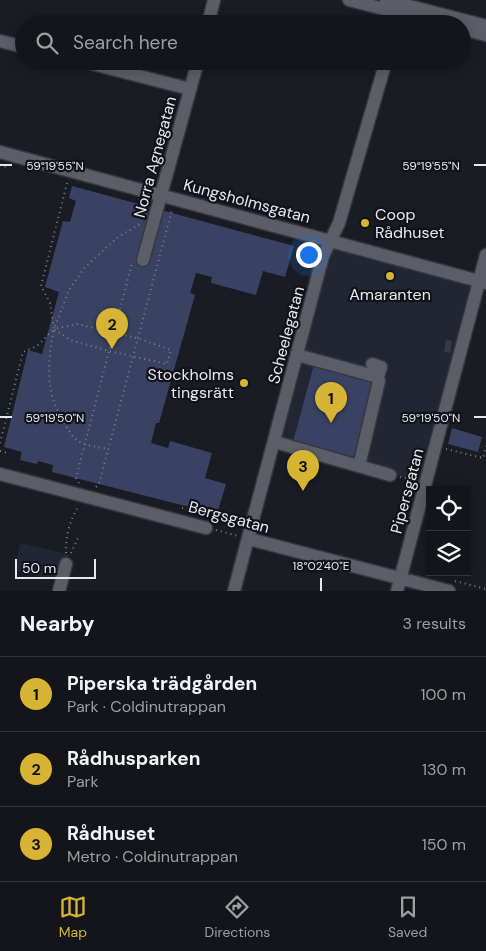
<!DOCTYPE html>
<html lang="en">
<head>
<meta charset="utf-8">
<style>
	:root { --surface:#14151a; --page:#212227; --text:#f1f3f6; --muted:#9d9fa2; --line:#333439; --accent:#d7b434 }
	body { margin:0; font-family:"DM Sans",sans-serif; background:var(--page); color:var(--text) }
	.controls { position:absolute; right:15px; bottom:15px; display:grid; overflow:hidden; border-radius:0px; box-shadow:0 2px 12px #0003 }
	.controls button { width:45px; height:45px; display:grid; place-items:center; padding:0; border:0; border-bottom:1px solid var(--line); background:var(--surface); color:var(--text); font:25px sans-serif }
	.scale { position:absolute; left:15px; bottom:12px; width:81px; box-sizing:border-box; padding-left:5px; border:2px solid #e6e8ed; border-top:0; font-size:14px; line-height:18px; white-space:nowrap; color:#e6e8ed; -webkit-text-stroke:4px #11131a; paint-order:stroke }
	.you { position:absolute; left:308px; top:254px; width:18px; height:18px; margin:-12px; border:4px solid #fff; border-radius:50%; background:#1a73e8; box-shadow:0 0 0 8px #1a73e833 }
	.badge { display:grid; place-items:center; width:32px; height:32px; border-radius:50%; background:var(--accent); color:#111; font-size:16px; font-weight:700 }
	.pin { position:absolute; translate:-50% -41px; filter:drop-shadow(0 1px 2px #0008) }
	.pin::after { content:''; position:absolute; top:26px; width:18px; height:15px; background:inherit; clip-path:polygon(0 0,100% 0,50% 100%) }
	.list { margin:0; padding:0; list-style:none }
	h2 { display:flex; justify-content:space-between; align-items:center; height:65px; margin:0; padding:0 20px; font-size:21px }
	h2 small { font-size:16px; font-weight:400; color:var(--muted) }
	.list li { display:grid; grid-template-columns:32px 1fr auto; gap:15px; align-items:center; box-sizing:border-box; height:75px; padding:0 20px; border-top:1px solid var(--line) }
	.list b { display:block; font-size:19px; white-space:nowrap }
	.list p { margin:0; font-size:16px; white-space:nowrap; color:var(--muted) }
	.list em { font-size:16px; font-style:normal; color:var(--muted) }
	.icon { flex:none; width:28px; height:28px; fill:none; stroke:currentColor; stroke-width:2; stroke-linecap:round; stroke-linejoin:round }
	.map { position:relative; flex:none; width:486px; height:591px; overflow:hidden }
	.search { position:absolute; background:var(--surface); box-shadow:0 2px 12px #0003; left:15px; right:15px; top:15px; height:55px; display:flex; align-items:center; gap:12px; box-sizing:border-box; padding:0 18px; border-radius:28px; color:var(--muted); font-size:19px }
	.sheet { height:290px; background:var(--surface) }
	nav { display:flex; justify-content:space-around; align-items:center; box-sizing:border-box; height:70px; border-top:1px solid var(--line); background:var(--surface); font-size:14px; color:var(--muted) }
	nav a { display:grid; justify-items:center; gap:2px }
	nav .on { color:var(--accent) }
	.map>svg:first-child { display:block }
</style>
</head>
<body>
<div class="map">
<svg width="486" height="591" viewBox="0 0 486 591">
	<rect width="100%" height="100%" fill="#1a1c23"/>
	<path fill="#222532" d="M328,241L479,281L425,483L274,442Z
		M20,543L69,554L62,582L14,570Z"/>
	<path fill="#3a4263" d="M72,186L294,246L285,277L263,271L256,295L211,283L212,277L196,273L190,293L195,295L159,423H156L151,443L168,448L170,441L212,453L205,478L226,484L217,514L52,472L53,465L38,461L37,464L20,460L22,452L4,447L28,350L42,354L59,292L45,287L63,221L70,222L76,201L69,198Z
		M314,364L371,379L375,385L355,459L293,442Z
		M452,428L482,437L478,452L448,444Z"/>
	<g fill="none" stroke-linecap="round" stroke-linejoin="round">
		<path stroke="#393b41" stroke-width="12" stroke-dasharray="12 6" stroke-linecap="butt" d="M445,346L451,347"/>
		<g stroke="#36383e" stroke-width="15">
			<path id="minor" d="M349,0L442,24
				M386,0L486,26
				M208,24L214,0
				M462,29L486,35
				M0,41L24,47
				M81,61L190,89
				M0,152L486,283
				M143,260L198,61
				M297,355L378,377
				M275,442L390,475
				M359,466L379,381L378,377L381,367L372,364
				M0,474L206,528
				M249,539L449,591
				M59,591L66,564
				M234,591L323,256L339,223L386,61
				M397,591L486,255"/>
		</g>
		<path stroke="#7e8086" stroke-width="2" stroke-dasharray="1 4" stroke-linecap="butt" d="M0,165L9,168
			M67,183L41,286L50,303L54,329L77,324L137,338L171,350L167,364L109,351L70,340L54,329L69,290L85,267L118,237L140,224
			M0,443L23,352L37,346L54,329C47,363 45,396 66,426C69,431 73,438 78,441C86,446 99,447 108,449
			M446,449L483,458L486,446
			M0,451L8,453
			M400,477L415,481
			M79,483L76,478L132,263
			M96,487L99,484L172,210
			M182,508L236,522L240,521
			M216,530L238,536
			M66,553C65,539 70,519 78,507
			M71,553L78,538H80
			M455,581L486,589"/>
		<use href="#minor" stroke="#5c5e67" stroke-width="12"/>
	</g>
	<path fill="none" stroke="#e6e8ed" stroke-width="2" d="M0,165H12M474,165H486M0,417H12M474,417H486M321,578V591"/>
	<g fill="#d7b434" stroke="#11131a" stroke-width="2">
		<circle cx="365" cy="223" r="5"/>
		<circle cx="390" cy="276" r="5"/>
		<circle cx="244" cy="383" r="5"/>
	</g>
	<g text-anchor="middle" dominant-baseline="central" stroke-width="4.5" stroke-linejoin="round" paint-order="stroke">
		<g font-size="16" fill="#e6e8ed" stroke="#11131a">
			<text transform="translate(155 157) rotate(-75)">Norra Agnegatan</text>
			<text transform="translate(247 201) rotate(15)">Kungsholmsgatan</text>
			<text transform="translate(286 335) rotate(-75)">Scheelegatan</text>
			<text transform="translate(407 491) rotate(-75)">Pipersgatan</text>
			<text transform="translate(229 517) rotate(15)">Bergsgatan</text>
		</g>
		<g font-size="16" fill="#e6e8ed" stroke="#11131a" text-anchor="start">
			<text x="375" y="214">Coop<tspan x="375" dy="18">Rådhuset</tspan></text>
			<text x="390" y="294" text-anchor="middle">Amaranten</text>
			<text x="234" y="374" text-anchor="end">Stockholms<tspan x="234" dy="18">tingsrätt</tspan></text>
		</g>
	</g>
	<g font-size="12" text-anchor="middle" fill="#e6e8ed" stroke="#11131a" stroke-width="4.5" stroke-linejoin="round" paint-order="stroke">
		<text x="55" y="170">59°19'55"N</text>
		<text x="431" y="170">59°19'55"N</text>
		<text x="55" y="422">59°19'50"N</text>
		<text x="431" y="422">59°19'50"N</text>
		<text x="321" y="570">18°02'40"E</text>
	</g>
</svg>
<div class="controls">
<button><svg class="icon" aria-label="locate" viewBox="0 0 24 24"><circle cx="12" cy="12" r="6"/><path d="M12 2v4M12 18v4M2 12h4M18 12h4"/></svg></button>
<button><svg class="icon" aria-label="layers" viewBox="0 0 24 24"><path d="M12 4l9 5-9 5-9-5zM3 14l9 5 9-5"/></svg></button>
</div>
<div class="scale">50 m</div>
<div class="you"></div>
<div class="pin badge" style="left:331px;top:423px">1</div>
<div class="pin badge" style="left:112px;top:349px">2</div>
<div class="pin badge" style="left:303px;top:491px">3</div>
<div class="search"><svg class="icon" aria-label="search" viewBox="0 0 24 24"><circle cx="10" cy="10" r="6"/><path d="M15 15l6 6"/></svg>Search here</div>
</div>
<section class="sheet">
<h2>Nearby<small>3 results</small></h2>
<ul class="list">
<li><span class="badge">1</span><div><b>Piperska trädgården</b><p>Park · Coldinutrappan</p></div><em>100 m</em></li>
<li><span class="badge">2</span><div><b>Rådhusparken</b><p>Park</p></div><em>130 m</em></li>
<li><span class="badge">3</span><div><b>Rådhuset</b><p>Metro · Coldinutrappan</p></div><em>150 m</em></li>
</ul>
</section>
<nav>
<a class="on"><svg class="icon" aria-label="map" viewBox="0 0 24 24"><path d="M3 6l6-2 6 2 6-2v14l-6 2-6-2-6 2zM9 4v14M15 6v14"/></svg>Map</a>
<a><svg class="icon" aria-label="directions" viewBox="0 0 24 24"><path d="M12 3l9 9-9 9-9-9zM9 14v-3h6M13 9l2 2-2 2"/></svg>Directions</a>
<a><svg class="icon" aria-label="saved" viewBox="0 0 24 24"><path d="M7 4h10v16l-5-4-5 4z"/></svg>Saved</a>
</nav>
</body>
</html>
